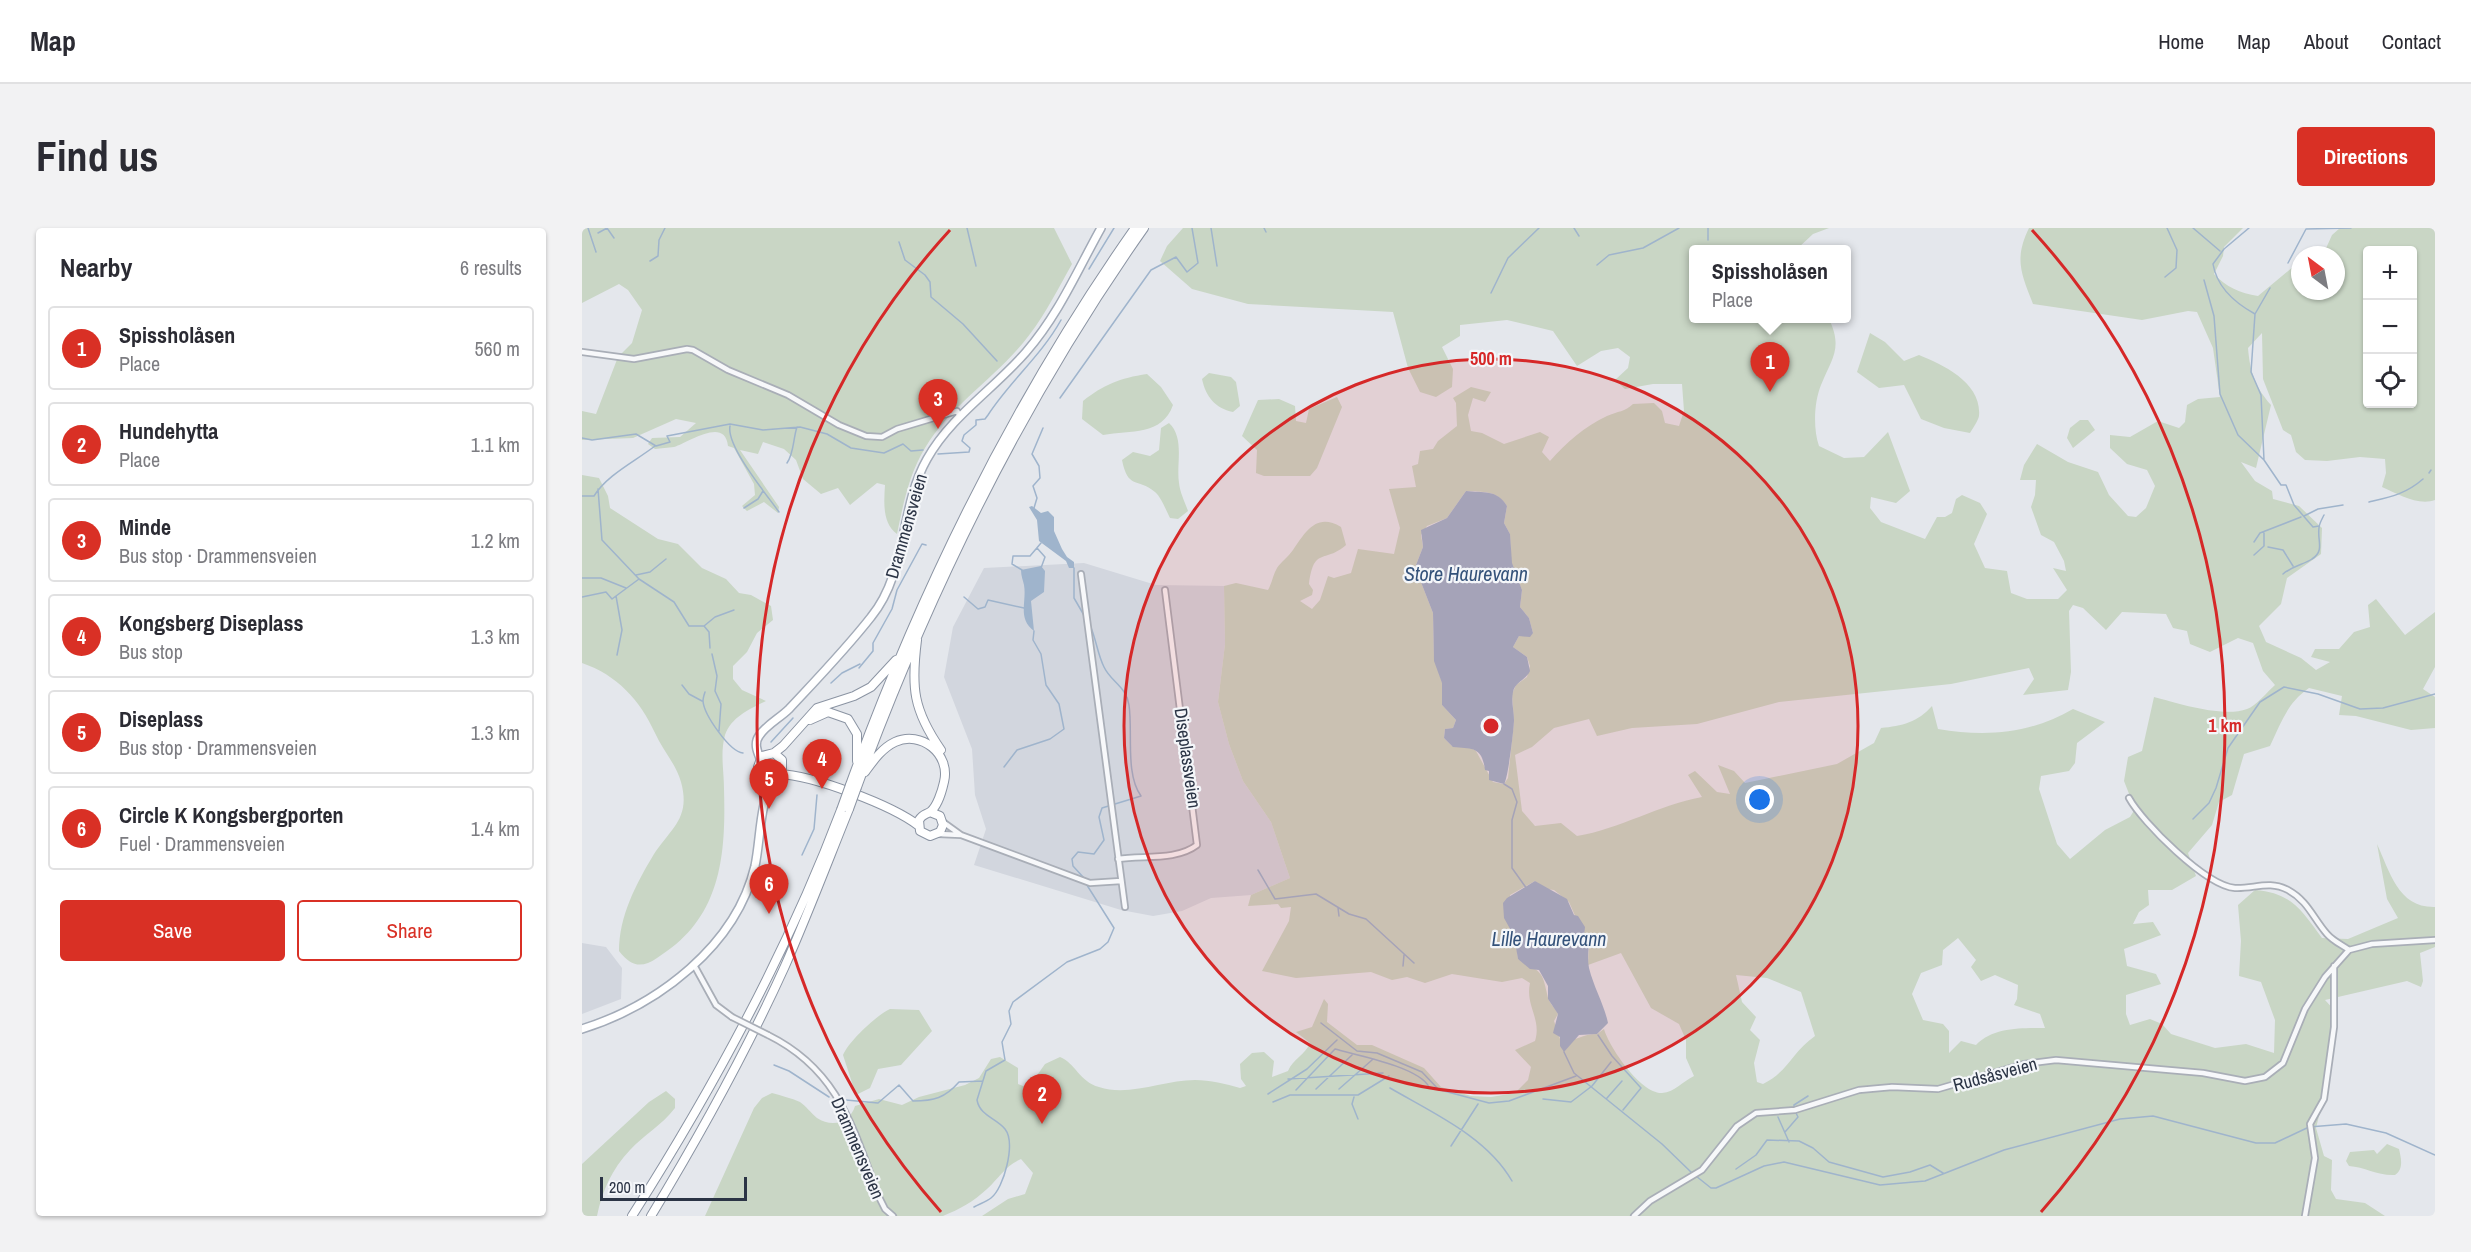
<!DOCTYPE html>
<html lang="en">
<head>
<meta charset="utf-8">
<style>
	:root { --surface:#fff; --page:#f2f2f3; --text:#2b2b33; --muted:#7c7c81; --line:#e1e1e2; --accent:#d93025 }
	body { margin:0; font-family:"Archivo Narrow",sans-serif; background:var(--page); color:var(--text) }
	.controls { position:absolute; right:18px; top:18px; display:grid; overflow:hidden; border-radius:6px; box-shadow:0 2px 4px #0004 }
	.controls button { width:54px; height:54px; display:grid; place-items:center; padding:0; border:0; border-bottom:2px solid var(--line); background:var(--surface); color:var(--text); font:30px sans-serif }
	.compass { position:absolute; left:1709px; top:18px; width:54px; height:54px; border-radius:50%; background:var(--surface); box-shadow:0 2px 4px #0004; rotate:328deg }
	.scale { position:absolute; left:18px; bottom:15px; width:147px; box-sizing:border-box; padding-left:6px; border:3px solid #2b3445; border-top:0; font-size:16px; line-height:21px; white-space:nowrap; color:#2b3445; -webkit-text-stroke:4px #f4f6f9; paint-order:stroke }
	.you { position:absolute; left:1178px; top:572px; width:21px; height:21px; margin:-15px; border:4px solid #fff; border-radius:50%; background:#1a73e8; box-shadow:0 0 0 9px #1a73e833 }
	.badge { display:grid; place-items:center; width:39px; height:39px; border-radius:50%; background:var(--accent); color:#fff; font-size:20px; font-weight:700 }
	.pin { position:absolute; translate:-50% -50px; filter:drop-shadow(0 2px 3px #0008) }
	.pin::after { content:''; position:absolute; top:32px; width:21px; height:18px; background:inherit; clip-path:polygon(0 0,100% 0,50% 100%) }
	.popup { position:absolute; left:1107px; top:17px; width:162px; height:78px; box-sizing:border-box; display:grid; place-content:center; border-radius:6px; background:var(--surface); filter:drop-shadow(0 2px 4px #0005); font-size:20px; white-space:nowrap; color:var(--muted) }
	.popup b { font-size:22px; color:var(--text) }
	.popup::after { content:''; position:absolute; left:50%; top:100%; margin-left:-12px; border:12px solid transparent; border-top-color:var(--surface) }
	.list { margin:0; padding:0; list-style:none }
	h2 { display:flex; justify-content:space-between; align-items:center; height:78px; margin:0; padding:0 24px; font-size:26px }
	h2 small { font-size:20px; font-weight:400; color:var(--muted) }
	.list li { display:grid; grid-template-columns:39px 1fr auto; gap:18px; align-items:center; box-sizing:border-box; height:84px; margin:0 12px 12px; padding:0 12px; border:2px solid var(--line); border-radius:6px }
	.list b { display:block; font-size:22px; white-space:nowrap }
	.list p { margin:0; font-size:20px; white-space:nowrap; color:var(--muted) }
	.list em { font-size:20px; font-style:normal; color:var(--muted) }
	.actions { display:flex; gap:12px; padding:18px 24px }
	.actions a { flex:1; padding:14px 0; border:2px solid var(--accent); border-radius:6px; text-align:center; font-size:21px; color:var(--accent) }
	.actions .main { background:var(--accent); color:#fff }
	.icon { flex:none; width:33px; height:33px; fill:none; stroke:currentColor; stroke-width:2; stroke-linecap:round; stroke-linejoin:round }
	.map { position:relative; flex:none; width:1853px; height:988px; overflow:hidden; border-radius:6px }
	header { display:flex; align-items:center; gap:36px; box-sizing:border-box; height:84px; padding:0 30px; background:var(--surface); border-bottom:2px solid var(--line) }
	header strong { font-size:28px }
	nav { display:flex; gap:33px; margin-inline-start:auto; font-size:21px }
	.intro { display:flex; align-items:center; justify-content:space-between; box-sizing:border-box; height:144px; padding:0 36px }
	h1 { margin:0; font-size:42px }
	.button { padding:15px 27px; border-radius:6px; background:var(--accent); color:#fff; font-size:21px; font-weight:700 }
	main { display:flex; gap:36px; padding:0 36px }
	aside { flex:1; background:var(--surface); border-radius:6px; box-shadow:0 2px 4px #0004 }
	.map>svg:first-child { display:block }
</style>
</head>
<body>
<header>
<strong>Map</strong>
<nav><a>Home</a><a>Map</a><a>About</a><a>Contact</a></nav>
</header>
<div class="intro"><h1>Find us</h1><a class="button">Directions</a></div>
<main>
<aside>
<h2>Nearby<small>6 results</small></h2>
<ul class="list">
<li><span class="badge">1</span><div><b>Spissholåsen</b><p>Place</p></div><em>560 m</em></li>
<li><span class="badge">2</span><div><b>Hundehytta</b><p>Place</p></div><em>1.1 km</em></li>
<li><span class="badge">3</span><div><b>Minde</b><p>Bus stop · Drammensveien</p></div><em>1.2 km</em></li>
<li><span class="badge">4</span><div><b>Kongsberg Diseplass</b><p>Bus stop</p></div><em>1.3 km</em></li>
<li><span class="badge">5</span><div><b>Diseplass</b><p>Bus stop · Drammensveien</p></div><em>1.3 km</em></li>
<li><span class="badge">6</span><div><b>Circle K Kongsbergporten</b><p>Fuel · Drammensveien</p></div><em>1.4 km</em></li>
</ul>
<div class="actions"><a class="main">Save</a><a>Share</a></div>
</aside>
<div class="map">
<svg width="1853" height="988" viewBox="0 0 1853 988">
	<rect width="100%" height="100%" fill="#e4e7ec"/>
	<path fill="#d2d6de" d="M502,335L574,357L642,358L643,416L636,474L647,516L661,553L689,594L708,650L669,667L629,670L600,683L571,688L539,682L392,637L404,601L393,567L390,521L362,449L371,399L402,340Z
		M0,715L24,719L40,740L39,771L0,786Z"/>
	<path fill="#c9d6c5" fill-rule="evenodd" d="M0,0H472L490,36C477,59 464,85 448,106C417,148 370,175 343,220C327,246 321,277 315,306C300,295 302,274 303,257L295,255L268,277L256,260L239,266L221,251L214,232L202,221L181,214L176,226L158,222L197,279L196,285L182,274L165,283L160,278L173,267L172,256L152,220L146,218C143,188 106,215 92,219C86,220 79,220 73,221L66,216L70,210L98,209L114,195L94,191L51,210L0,212V183L14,186L36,129L50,115L60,82L46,62L37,56L0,75Z
		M601,0H1247L1231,6L1215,21H1112V90L1247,91C1261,120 1250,130 1239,157C1232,174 1231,201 1237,218L1262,230L1282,229L1306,204L1328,263L1314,275L1289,269L1288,280L1299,294L1343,311L1355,289H1363L1370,285L1374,271L1380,267L1398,275L1405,286L1392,316L1403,340L1425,343L1429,365L1445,371H1476L1485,362L1471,340L1484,343L1482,333L1472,314L1459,307L1449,279L1453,267L1454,252H1438L1442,237L1455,216L1486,234L1516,244L1527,267L1546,288L1554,289L1564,280L1573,258L1565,242L1545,236L1528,220V207L1548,209L1576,193L1597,200L1603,194L1605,177L1616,171L1638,169L1631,120L1615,84L1606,83L1560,92L1451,76C1439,45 1432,31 1447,0H1661L1642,19L1641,28L1632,46C1644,59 1658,65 1676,68L1718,33V63H1754V27H1741L1750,7L1758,0H1853V272C1836,278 1816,266 1800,259L1804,245L1803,231L1778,229L1745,233L1723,232L1714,224L1709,207L1701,202L1681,151L1680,105L1666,120C1668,144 1673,159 1689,177L1674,240L1659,234L1673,253L1690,263L1691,271L1717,278L1740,300L1739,326L1705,350L1699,376L1677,398L1684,414L1719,430L1734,442L1748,434L1729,429L1733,421H1757L1772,404L1788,399L1786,377L1794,371L1823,407L1853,384V439L1841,461L1853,469V500L1829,502L1774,488L1757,487L1760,468L1727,460C1705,475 1699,495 1688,518L1662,526L1650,567L1637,574L1630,597L1606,625L1614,648L1590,662H1566L1567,677L1557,684L1551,696L1571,694L1579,707L1542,721L1545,738L1574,746L1579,756L1544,767V786L1548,797L1568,791L1580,796L1589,806L1633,820L1664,816L1692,825L1693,792L1679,754L1657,748L1659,713L1656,677L1673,662C1710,665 1719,682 1740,710L1766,711L1816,690L1805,671L1795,616C1808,644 1816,680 1853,679V719L1838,725L1841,753L1839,759L1825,753L1743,772L1756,786L1752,799L1745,856L1734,900L1742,928L1750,932L1749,962L1754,971L1783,975L1803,988H400L426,971L443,966L451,945L439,931C423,938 418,949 405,961C391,974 378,981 361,988H123L172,880L180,870L190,865C200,868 209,870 218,874C224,878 229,885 235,890C250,900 268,895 273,878L297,871L320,877L337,869L383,857L397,850L409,831L418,829L436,840V856L446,860L463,836L478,829C493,835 498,854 517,859C547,869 582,852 613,852C628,852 644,856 658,860L664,858L659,851L658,836L670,825L682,824L692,833L690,849L706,843C711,831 723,827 728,815L714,804L730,799L742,771L746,776L745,794L775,817H790L842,840L859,859L889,868L909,869L933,865L946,852L949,839L933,822L953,813C960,791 943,778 948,755L940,750L920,754L870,746L843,755L825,749L810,752L789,744L714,750L680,743L707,693L709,679L699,680L696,676L666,678L669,667L708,650L689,594L661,553L647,516L636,474L643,416L642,358L654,355L686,362C690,355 691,347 695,340C699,334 706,329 711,322C723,305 734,284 759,299L764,317C742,336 732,318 727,356L731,362L730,367L718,373L730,381L738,372L746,348L752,350L769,345L776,321L812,326L818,300L807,261L834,259L830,238L836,236L838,223L851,221L856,213L875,198L874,175L871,170L889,159L909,164L903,174L891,170L886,187L889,203L900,205L922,216L958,204L967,209L960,224L968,233C985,214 1002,199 1025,188C1036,183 1043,184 1051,176L1072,175L1080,183L1083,195L1097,198L1102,183L1100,156H1071L1043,161L1033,152L1046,140L1048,129L1036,120L1019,123L995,138L971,103L925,92L878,97V108L860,119L871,141L870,159L854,169L838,164L826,140L811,84L666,76L610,61L578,33L585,18ZM1786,22H1830V176H1786ZM884,263C901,264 915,262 925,278L922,295L928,306L929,335L940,362L938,379L947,390L951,405L937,408L931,419L945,429L948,438L945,449L934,457L930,466L932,494L926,550L922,556L911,554L894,523L887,518H870L862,510L863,501L871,500L874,492L860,477V454L852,430L851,385L835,344L834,337L841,319L839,307L845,298L865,290ZM1491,377L1501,380L1524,402L1540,384L1584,386L1591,400L1605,403L1608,416L1628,424L1656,410L1671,415L1681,443L1693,457C1685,464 1674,478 1665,481C1641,490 1595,475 1572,469L1560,523L1546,529L1542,553L1553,581L1548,589L1523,602L1488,631L1475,616L1457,561L1459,548L1487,543L1493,535L1495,515L1523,494L1491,481C1448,506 1404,509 1356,501L1350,478C1336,494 1320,498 1299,500L1292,515L1255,536L1163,555L1152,543L1136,537L1148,566L1135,564L1113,543L1106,547L1120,569C1076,577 1038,601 995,608L979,595L953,598L940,583L933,527L950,519L972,500L1007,491L1015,508L1050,500L1115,496L1197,474L1369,456L1447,440L1452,451L1441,467L1486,462L1489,444L1487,383ZM953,653L964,661L972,662L987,674L1002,708L1007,710L1006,737L1039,725L1069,780L1097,796L1104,812V830L1112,848C1101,853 1093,864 1080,865C1059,866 1027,819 1022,801L1015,806C1001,806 993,813 979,814L972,793L976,786C974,781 968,776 966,770C960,743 961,745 936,731L928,667ZM1376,710L1394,732L1389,739L1399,753L1413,747L1436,757L1435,771L1432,777L1458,786L1463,800C1440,800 1411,799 1394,817L1379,813L1367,825V803L1361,796L1341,792L1330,766L1339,745L1360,737L1361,722ZM1154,747L1185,750L1219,764L1233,808C1210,824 1206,844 1181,856L1175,854L1172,835L1178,812L1168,802L1174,789L1160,774Z
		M1288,105L1303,114L1322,133L1337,127C1362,137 1400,155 1397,188C1396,193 1391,200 1388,205L1362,200L1339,191L1322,157L1297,160L1275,144Z
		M627,145L649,149L654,154L658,178L651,184C633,180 624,169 620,151Z
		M565,146L579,159L591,177C580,208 549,202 521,207L500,191L501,173C521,157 538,150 565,146Z
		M755,169L760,179L735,240L728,248H682L674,245L675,222L660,208L676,172L697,171L713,178L714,193L724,195L727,181Z
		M1498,192H1506L1513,202L1491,220L1485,210L1488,200Z
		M587,195C603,210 594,236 597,255C598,265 603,274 606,283L596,291L588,290C584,282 579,269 573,264C555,249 546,262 540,232L551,224L568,228L577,222L579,200Z
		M0,247L17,250L26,268L28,280L76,311L96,316L120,340L144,351L157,365L169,367L189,378L191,392L175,405L165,424L151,438V451L160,462L184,473C169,480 149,489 143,507C138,525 142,543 142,561C144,629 139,691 75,730C59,741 49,738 37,723C37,688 54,656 72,626C89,600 109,590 99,554C94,536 80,521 73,505C58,472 35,447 0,435Z
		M308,781L337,782L350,803L319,837L296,841L288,860L274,867L261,827C267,813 295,787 308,781Z
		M84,863L93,871V880C80,897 62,907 48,922C30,941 20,963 15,988H0V936L67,874Z
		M1805,916L1817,921C1819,930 1822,941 1813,947C1796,948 1783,939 1767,938L1764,933L1768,924L1792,922L1795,926Z"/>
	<path fill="#9fb4cc" d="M884,263C901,265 915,261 925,278L922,295L928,306L930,335L940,362L938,379L947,390L951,405L948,409L937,408L931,419L945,429L948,443C944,452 933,454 931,464C929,473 932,483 932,492C932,501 926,551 922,556L907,552V543L903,542C900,518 890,521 871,519L862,510L863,501L871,500L874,492L860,477V455L852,433L851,385L835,344L834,337L841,319L839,302L865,290Z
		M450,278L459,285L466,283L472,289V303L480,321L485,329L492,334V340H487L484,333L457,313L455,292L447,279Z
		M459,338L463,343L462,364L449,373L452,403C435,390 445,374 442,357C441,352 439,348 439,342Z
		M953,653L985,671L992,687L996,688L1003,699L1002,708L1007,710C1007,719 1005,730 1007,740C1012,760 1022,776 1026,795L1015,806L997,807L982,824L978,818V809L971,805L976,786L966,771V758L957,742L948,741L936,731L932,708L922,690L921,675L925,670Z"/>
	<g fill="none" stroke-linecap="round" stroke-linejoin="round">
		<path stroke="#9fb4cc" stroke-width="1.5" d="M6,0L14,24
			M25,0L32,10
			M385,0L394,38
			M629,0L635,38
			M682,0L684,4
			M992,0L997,8
			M1611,0L1638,23
			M1667,0L1642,21L1631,36C1635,60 1653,75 1673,86
			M16,5L25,0
			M1126,12V0
			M317,14L323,32L343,47L348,54L349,69L381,96L415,133
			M68,33L76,28L77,12L83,0
			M1706,35L1724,1L1769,0
			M1015,37L1027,27L1061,20L1097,0
			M507,41L532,0
			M1583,49L1594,40L1595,22L1585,0
			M1622,52L1632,88L1638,166L1656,207L1682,232
			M1688,60L1673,86L1669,144L1679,167L1682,232L1699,257H1704L1712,277L1731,299L1737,298
			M909,65L926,30L957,0
			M478,170L569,42L594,29L605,44L616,35L610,0
			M148,198C144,218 185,267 197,284
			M0,210L10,212L54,206L74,218L88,214L85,208L148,196L181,202L218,199L245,206L269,220L302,225L321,216L329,223L341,222
			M356,226L387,224L388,220L380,213L382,207L394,197V192L403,191L406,187C428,153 459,128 479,92
			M205,235C212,225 211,211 215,199
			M1847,245L1849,242
			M16,261L20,312L57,351L92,374L107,398H122L127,404L128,420
			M0,268H12C25,247 52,234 73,218
			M1787,274C1808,269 1824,266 1841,251
			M162,280L176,271L181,263
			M452,280L455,270L451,258L458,250L457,238L450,226L461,200
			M1722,288L1736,281L1761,277
			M1672,314L1678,305L1719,289
			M1686,319L1701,322L1711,338
			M455,320L463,329L459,340
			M1672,327L1682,318V305
			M492,340V370L503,389
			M440,342L430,336L431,328H448L459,315
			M1701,346C1712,337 1721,337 1730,331C1743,323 1735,312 1737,300C1737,296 1740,291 1742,287
			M54,347L68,344L84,331
			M0,350H19L44,360
			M0,369L24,364L30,371L34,368
			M382,369L396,381L403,379L406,372L442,380
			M122,398L133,389L152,382
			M130,426L135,448L133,463L139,476L137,503
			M35,427L40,402L34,368L57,351
			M277,440L291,423V415L310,381L315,362L340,316L344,317
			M249,455L260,445L278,436
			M100,457L107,466L120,473
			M123,464C122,467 121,470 121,473C122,487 148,524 161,525
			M189,514L211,490
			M422,539L435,522L468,511L482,501L477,476L464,457L459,426L451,412L452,403
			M922,556L930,561L935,574L930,592V640L945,661
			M1611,591L1627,575L1634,560L1646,520L1678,474L1702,459L1736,466L1778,481L1801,480L1853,466
			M220,627L232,601L235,567
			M676,642L693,671L734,666L767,686L784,691L832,735
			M502,650L491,638L490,631L496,624L512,626L522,612L517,589L520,580L559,568C543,546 551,504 547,477C544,458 529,454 522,439C515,425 514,409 507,395
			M756,680L757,688
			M821,738L822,727
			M739,795L775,823L795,825L840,844L857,862
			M1016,807L1030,828L1059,860L1041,882
			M982,824L992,845L1080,916L1110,945
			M192,837L207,843L247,869
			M706,851L801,845
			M808,860C851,885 905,909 930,953
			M734,861L770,827
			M757,861L790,832
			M714,862L753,821C774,827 837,839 847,859L907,875L927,873L994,848
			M686,866L725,841L755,812
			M772,869L770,876L776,891
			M1025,870L1040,853
			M961,871L989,874L1010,858L1029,834
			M264,872L296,875L317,857L331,873C352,873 363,870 377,854L401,853
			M691,874L708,867H776L807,848
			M1212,880V877L1226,868
			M1196,889L1207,914
			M1203,904L1216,889L1214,885
			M869,918L896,876
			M1154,941L1174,927L1185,912L1217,913L1231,920L1247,934L1301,949L1328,944L1348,937L1361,945
			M1114,948L1129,960H1134L1182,938L1202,934L1298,957L1343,953L1422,922L1538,891L1571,888L1674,915H1693L1727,899L1764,896L1804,905L1853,927
			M392,979C397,976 404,974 409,970C422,960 434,915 423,901C414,890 398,888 395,872L404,843L423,832L420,814L429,796L427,783L431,774L485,734L518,721L526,714L532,700L503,654"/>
		<g stroke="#a9aeb7" stroke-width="8">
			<path id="minor" d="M0,124L52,131L105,121L111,122L146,142L206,167L257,197L284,208L300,209L315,201L375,183L378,188
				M499,346L543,679
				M1547,570C1560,594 1624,658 1653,660C1672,661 1687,652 1706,662C1726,673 1731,690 1745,706C1751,713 1760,717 1767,722
				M361,594L379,607L508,655L539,653
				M356,606L379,607
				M536,631C561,627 594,633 615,617L583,362
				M112,737L134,777L150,789
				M186,807C257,842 271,900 297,969L303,981L311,988
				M1052,988L1068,973L1120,942L1155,898L1174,885L1213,882L1277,862L1310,859L1356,861L1442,836L1474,832L1621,845L1663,853L1683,849L1701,835L1723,781L1743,749L1767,722L1790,716L1853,712
				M1723,988L1733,930L1728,896L1742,871L1752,799V738"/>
		</g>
		<g stroke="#a3abb8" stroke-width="10">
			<path id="primary" d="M178,530C175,523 172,515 177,508C184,497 198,490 207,481C235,451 264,421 289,389C326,344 317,280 345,231C369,188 412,161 444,124C477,86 495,43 519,0
				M0,801C76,777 154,718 173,638C179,609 177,574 193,548"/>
		</g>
		<g stroke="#8b94a3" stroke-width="10">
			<path id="trunk" d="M335,412C329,459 331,482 359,522
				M228,492L246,484L266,491L275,506V533
				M192,525L200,532V541L195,547L185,549L176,539L180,528L192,525L201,518L235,480L272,468L289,459L314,432
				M283,544C291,533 300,520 313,514C339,502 369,526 362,554C360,563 355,579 348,584C343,587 341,586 337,592L338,603L348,608L358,604L361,597L358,588L348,584
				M197,546C230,547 310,577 337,598
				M268,557C340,359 432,172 553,0
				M275,559C348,361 440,173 562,0
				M50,988C132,859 205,725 259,582
				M69,988C118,907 164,824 203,738C226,686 246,633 267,581"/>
		</g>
		<use href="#minor" stroke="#f7f8fa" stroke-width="4.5"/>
		<use href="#primary" stroke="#fff" stroke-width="7"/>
		<use href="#trunk" stroke="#fff" stroke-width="8"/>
		<g stroke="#a9aeb7" stroke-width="8" stroke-linecap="butt">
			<path id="minor-bridge" d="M150,789L186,807"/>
		</g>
		<g stroke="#8b94a3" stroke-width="10" stroke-linecap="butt">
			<path id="trunk-bridge" d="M267,581L275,559
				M259,582L268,557"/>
		</g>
		<use href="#minor-bridge" stroke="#f7f8fa" stroke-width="4.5"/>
		<use href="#trunk-bridge" stroke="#fff" stroke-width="8"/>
	</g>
	<circle cx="909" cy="498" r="367" fill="#d62828" fill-opacity=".12"/>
	<g fill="none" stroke="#d62828" stroke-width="3">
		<circle cx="909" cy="498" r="367"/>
		<path d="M359 984A734 734 0 0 1 368 2M1450 2A734 734 0 0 1 1459 984"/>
	</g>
	<g text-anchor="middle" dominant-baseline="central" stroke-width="4.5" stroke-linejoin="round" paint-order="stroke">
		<g font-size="18" fill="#2b3445" stroke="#f4f6f9">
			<text transform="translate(324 298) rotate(-74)">Drammensveien</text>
			<text transform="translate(606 530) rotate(82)">Diseplassveien</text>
			<text transform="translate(1413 846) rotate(-15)">Rudsåsveien</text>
			<text transform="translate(276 920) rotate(67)">Drammensveien</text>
		</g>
		<g font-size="20" font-style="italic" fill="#34527a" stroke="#f4f6f9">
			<text x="884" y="345">Store Haurevann</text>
			<text x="967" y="710">Lille Haurevann</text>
		</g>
	</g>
	<circle cx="909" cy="498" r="9" fill="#d62828" stroke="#f4f6f9" stroke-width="3"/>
	<g font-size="18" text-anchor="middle" font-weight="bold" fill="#d62828" stroke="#f4f6f9" stroke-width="4.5" stroke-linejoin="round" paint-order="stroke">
		<text x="909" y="137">500 m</text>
		<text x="1643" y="504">1 km</text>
	</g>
</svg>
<div class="controls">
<button>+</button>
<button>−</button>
<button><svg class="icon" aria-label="locate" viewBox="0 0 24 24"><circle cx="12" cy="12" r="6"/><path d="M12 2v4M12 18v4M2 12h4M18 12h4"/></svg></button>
</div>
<svg class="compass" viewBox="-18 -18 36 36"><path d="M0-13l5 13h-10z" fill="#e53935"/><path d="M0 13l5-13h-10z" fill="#7c7c81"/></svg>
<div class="scale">200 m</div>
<div class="you"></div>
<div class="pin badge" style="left:1188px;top:164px">1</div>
<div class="popup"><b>Spissholåsen</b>Place</div>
<div class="pin badge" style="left:460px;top:896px">2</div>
<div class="pin badge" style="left:356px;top:201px">3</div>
<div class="pin badge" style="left:240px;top:561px">4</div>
<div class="pin badge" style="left:187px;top:581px">5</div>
<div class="pin badge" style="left:187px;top:686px">6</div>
</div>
</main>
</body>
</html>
